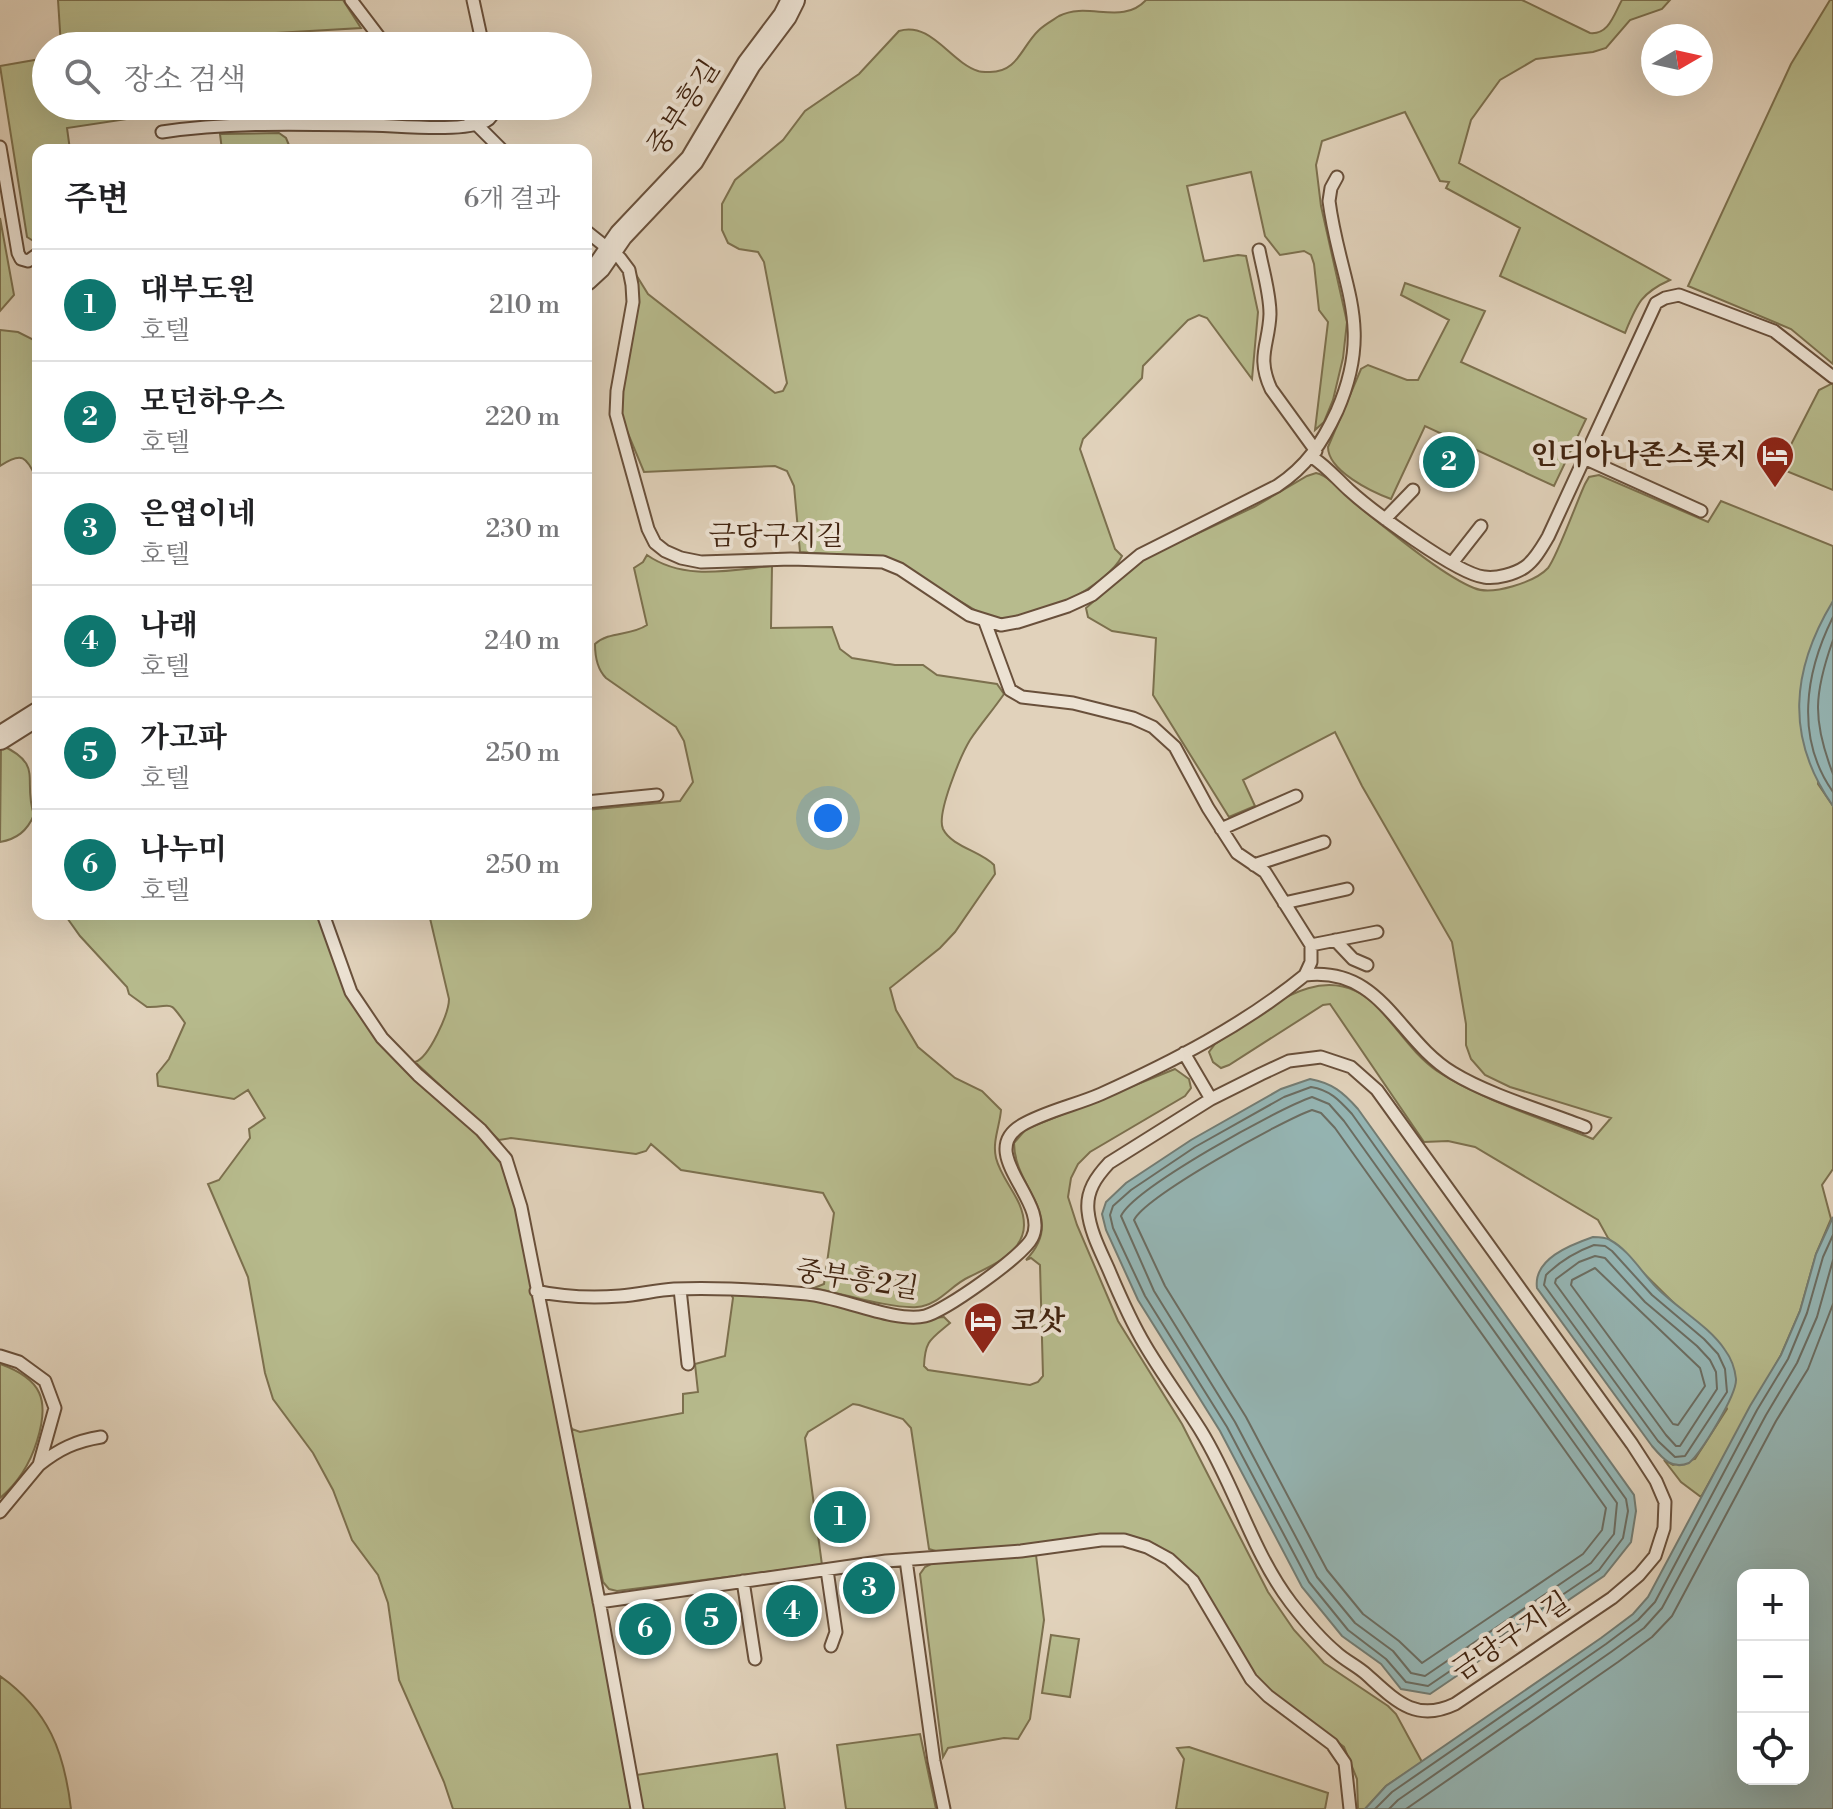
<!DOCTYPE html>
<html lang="ko">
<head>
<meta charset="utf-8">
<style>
	:root { --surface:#fff; --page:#f2f2f2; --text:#202124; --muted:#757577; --line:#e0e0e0; --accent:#0f766e }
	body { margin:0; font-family:"Libre Bodoni","Noto Serif KR",serif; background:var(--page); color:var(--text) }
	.controls { position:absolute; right:24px; bottom:24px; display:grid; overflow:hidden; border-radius:16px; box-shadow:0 8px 32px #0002 }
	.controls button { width:72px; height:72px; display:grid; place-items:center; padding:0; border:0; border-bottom:2px solid var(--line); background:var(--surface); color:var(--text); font:40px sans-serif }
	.compass { position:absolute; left:1641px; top:24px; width:72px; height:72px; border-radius:50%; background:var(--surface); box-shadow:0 8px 32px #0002; rotate:81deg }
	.you { position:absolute; left:828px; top:818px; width:28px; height:28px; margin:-20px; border:6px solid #fff; border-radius:50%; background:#1a73e8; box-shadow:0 0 0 12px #1a73e833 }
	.badge { display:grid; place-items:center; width:52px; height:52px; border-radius:50%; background:var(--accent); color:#fff; font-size:26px; font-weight:700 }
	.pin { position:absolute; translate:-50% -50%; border:4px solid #fff; box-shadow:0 2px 8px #0006 }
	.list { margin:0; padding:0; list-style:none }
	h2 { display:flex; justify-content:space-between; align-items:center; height:104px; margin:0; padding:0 32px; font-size:34px }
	h2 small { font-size:26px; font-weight:400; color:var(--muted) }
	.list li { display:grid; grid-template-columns:52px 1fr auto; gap:24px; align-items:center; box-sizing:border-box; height:112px; padding:0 32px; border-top:2px solid var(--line) }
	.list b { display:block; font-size:30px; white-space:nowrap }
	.list p { margin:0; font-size:26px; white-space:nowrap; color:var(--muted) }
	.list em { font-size:26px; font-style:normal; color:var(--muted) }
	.icon { flex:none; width:44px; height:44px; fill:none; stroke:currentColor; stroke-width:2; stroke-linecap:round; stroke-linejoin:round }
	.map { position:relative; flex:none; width:1833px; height:1809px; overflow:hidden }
	.search { position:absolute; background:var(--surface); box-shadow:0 8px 32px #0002; left:32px; top:32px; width:560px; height:88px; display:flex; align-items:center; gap:20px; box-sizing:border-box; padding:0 28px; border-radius:44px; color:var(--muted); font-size:30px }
	.panel { position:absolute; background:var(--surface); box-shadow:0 8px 32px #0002; left:32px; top:144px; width:560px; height:776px; border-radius:16px }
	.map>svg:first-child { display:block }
</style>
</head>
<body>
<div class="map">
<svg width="1833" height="1809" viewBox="0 0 1833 1809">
	<rect width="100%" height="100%" fill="#e1d2bb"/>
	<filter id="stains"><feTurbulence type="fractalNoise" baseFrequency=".0025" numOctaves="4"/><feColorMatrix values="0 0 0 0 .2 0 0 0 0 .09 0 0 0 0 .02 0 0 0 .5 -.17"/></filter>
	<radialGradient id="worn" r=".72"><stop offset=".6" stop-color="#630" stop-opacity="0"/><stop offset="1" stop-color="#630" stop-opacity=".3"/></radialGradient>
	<path fill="#b7bb8d" stroke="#7c704e" stroke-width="2" d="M58,0H343L361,28L193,38V46H61Z
		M1146,0H1522L1590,33C1609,35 1614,14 1622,0H1670L1662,9L1630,20L1606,48L1593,52L1536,59L1500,80L1471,120L1459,163L1670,280C1641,293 1637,304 1625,333L1500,276L1520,228L1446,188L1449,182L1440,181L1405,112L1322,141L1316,165L1321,206L1347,322L1343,358L1333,400L1324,422L1315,430L1328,322L1319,310L1314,264L1311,255L1304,251L1280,255L1265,236L1251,172L1187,186L1204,261L1238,255L1246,256L1258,312L1252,379L1207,318L1199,315L1188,320L1143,366L1142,378L1083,439L1080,449L1115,549L1122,556C1107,586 1037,620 1004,620C998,620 991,617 985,616L888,558L800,552L794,486L787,471L775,466L644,472L622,419V397L638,297L635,273L648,294L775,393L783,391L787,383L764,262L758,252L739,249L728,243L722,230V204L735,180L783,140L805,111L859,74L899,31C931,21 950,62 978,71C979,72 989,72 990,72C1018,72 1021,47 1039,30C1044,25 1053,20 1059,16C1088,1 1122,26 1146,0Z
		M1830,0H1833V364L1791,329L1688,286L1791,64Z
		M46,58V106H197V117L153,115L67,128L70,150H38V239L35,242L27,237L0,66Z
		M279,133L286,138L291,150H222L220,134Z
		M0,218L14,295L0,311Z
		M1405,283L1485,311L1461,362L1586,419L1554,486L1425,426L1391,499C1372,492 1328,471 1328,447L1361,369L1368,365L1407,380H1418L1449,320L1401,295Z
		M0,330L18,332L38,342V481C26,458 24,450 0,466Z
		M1833,383V490L1779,468L1819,390Z
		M1316,473C1331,476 1350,500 1363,510C1391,532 1442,575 1474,588C1492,596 1535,582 1548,568C1557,557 1577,501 1585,484L1589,477L1599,475L1708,522L1721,501L1833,546V601L1818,784L1833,806V1169L1822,1185L1831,1219L1816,1254L1800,1311L1781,1355L1701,1497L1681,1482L1664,1460L1673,1465L1695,1459L1727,1409L1682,1311L1608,1238L1598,1220L1475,1147L1448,1141L1424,1142L1330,1004L1323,1005L1229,1065L1221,1068L1213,1062L1209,1052L1215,1044C1264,1012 1326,951 1379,1009C1399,1030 1413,1054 1437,1071C1479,1099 1546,1120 1593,1139L1611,1118L1510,1087L1485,1075L1471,1059L1466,1045V1024L1452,942L1362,786L1335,732L1243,780L1255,806L1229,817L1153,695L1156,638L1112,631L1088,617L1086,608L1141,560L1254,507L1307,476Z
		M647,555C684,581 730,570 772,566L771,628L832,627L840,649L852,658L895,665H923L937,675L997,684L1004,694C993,710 980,725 970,740C961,755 936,814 943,829C952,847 981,851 994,865L995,874L955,932L940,948L890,988L896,1010L918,1047L955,1078L982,1091L1001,1110C1000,1125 992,1142 996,1158C1002,1182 1024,1199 1024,1225C1024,1233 1020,1242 1015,1248C1004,1261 985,1269 969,1277C951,1285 938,1306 917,1307C892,1309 840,1293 814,1288L824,1284L834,1213L823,1193L681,1170L651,1144L646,1151L636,1154L511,1138L499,1140L415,1062C429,1058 449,1013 449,999L429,914H586V810L680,801L693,782L684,741L676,727L606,678C597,669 595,657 595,644C609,631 631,636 647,625L634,568L643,562Z
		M1,745C45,765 22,779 34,815C27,831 17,839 0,842Z
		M317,914L348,996L501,1160L517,1208L633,1809H453L444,1782L399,1680L388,1603L378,1575L352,1540L333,1490L313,1453L273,1399L265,1373L248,1277L208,1184L219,1180L250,1138L249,1129L265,1118L248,1090L234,1099L158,1086L157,1074L169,1059L185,1023C167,997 173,1008 147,1007L129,994L127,987L80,936L65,915Z
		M1175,1069L1189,1079L1191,1088L1185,1096L1090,1152L1078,1164L1071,1178L1068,1197L1077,1225L1118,1321L1182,1424L1268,1592L1294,1630L1324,1663L1388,1706L1396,1714L1422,1762L1386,1786L1365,1809H1358L1357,1779L1344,1747L1271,1692L1255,1676L1176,1560L1156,1545L1132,1536L1111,1534L1018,1547L939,1552L929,1549L911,1428L903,1419L859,1405L853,1404L808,1432L805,1438L822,1565L617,1591L609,1589L603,1582L570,1425L572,1429L580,1432L683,1413V1394L698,1392L695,1364L725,1356L733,1298L731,1294L814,1299L911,1320L944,1317L950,1323C931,1339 925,1340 924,1366L928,1370L1030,1385L1038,1382L1043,1376L1040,1265L1031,1258L1026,1260C1068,1216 1014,1189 1014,1143L1026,1129Z
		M0,1364C42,1379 50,1400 37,1441C30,1464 19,1482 0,1498Z
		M1036,1555L1044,1620L1030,1719L1018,1739L1004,1738L948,1748L943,1757L920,1574L925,1567L933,1563Z
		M1051,1635L1079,1639L1070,1697L1042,1693Z
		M0,1676C49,1711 64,1751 71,1809H0Z
		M920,1734L936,1809H846L837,1745Z
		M1189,1747L1328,1793L1325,1809H1176L1184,1759L1177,1748Z
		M777,1754L785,1809H643L636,1775Z"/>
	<path fill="#95b6b5" stroke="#737c73" stroke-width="2" fill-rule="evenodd" d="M1833,601V806C1785,738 1791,670 1833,601Z
		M1310,1079C1332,1083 1343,1092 1358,1109L1634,1495L1636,1511L1631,1542L1604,1576L1430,1694L1401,1689L1381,1664L1342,1636L1302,1587L1220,1431L1138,1300L1106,1230L1102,1214L1106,1202L1126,1183L1191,1140L1281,1089Z
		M1833,1217V1809H1365L1386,1786L1601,1638L1633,1614L1648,1597L1750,1406L1781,1355L1800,1311L1816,1254ZM1743,1575H1803V1779H1743Z
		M1593,1237C1599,1237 1605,1237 1610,1240C1629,1250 1642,1273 1657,1288C1678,1309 1709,1326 1725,1350C1731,1358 1735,1370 1736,1379C1737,1395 1701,1453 1689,1463C1672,1470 1663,1459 1652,1446L1537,1288C1533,1259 1570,1245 1593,1237Z"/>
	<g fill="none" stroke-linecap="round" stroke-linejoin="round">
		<path stroke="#6b6d62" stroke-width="2" d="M1833,617C1805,673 1795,738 1833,792
			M1833,640C1814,693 1812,720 1833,774
			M1311,1087C1330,1090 1339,1100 1352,1114L1626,1499L1628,1511L1623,1538L1599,1570L1428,1686L1406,1682L1386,1659L1348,1630L1309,1582L1227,1427L1145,1296L1113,1228L1110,1215L1113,1206L1131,1190L1195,1147L1284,1097Z
			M1312,1097L1329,1104L1344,1121L1617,1503L1614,1534L1591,1563L1425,1676L1411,1673L1393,1651L1355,1623L1317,1577L1235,1422L1154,1291L1121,1216C1134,1188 1279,1108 1312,1097Z
			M1312,1110L1321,1113L1335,1128L1606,1508L1602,1530L1583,1554L1422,1663L1399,1641L1363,1614L1327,1570L1246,1417L1165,1286L1134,1220C1146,1196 1281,1121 1312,1110Z
			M1594,1245L1605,1246L1612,1251L1652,1295L1704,1339L1718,1354L1725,1369L1727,1392L1685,1456L1675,1457L1658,1441L1544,1285L1546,1275C1560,1261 1575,1252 1594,1245Z
			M1595,1256L1605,1258L1645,1302L1697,1346L1710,1360L1716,1372L1717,1389L1680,1446H1676L1666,1435L1555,1283L1556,1279L1579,1262Z
			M1595,1268L1700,1368L1705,1386L1678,1425L1673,1424L1571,1285L1572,1280Z
			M1375,1809L1392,1792L1606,1644L1638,1620L1655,1602L1757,1410L1788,1359L1807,1313L1823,1257L1833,1235
			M1389,1809L1398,1800L1611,1652L1644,1628L1662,1608L1766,1415L1797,1363L1817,1317L1833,1260
			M1406,1809L1618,1662L1652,1637L1672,1616L1776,1421L1808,1369L1833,1304"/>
		<g stroke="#69503b" stroke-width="15">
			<path id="service" d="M351,0L386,46
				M473,0L483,46
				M458,106L502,150
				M162,132C229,122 297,124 364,125C394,125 461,133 486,121C492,118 494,112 495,106
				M0,147L18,253L21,259L28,261L38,254
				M586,231L620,258L629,270L632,285L633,302L617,391L616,414L648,529L655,543L665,551L681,558L701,562L791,559L883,562L900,569L969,615L1001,625L1018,622L1068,606L1092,595L1140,555L1277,486C1307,466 1322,443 1337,411C1375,324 1340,285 1329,201L1331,188L1337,177
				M1259,250C1263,271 1270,293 1270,314C1269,345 1256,356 1271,389L1316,451
				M1312,457C1327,467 1336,478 1349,490C1371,510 1457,574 1484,577C1496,579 1515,574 1525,567C1535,560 1542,547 1548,537L1656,303L1665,298L1679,295L1774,331L1833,377
				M1586,459L1701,511
				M1385,519L1413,490
				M1452,563L1481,526
				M586,802L657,795
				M1221,829L1296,796
				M1254,865L1324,842
				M1284,903L1347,889
				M323,914L351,992L382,1038L418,1075L481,1130L506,1159L521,1207L600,1606L637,1809
				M1335,940L1353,959L1367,965
				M1311,945L1377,932
				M1305,975C1382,966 1397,1039 1453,1073C1489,1095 1544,1111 1585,1127
				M1184,1053L1211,1099
				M1321,1057L1351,1067L1377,1090L1632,1444L1656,1481L1665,1502L1664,1528L1655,1556L1639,1575L1612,1598L1455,1704C1415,1723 1395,1700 1366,1674C1357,1666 1346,1661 1337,1653C1320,1639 1305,1621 1291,1603C1252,1552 1235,1486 1201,1431C1183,1402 1162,1374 1145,1345C1130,1320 1119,1294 1108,1268C1100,1250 1090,1231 1088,1211C1086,1191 1096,1177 1109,1163L1211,1099L1261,1074L1289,1061Z
				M680,1289L688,1364
				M536,1291C563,1297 591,1298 620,1296C638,1295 656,1290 674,1289C718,1287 763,1290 807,1294C840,1297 895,1323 925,1316C945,1311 1023,1256 1032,1238C1051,1202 974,1153 1022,1125C1046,1111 1076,1105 1101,1094C1172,1062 1244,1025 1305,975L1311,962V945L1265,872L1237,853L1208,808L1175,747L1153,727L1133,718L1073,703L1022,697L1010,690L985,622
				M0,1356L19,1362L45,1381L55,1408L39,1465L0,1512
				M39,1465C59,1449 76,1441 101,1437
				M906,1560L934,1761L944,1809
				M827,1570L836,1632L831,1646
				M743,1581L755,1659
				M599,1602L886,1561L1021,1551L1101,1540H1124L1147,1547L1169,1559L1193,1581L1251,1679L1268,1696L1332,1744L1345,1763L1350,1809"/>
		</g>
		<g stroke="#69503b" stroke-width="26">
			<path id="minor" d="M586,279L599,267L621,235L692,160L749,64L785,16L793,0
				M0,738L38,714"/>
		</g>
		<use href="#service" stroke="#ece2d3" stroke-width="11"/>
		<use href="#minor" stroke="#ece2d3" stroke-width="22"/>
	</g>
	<defs>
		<g id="hotel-pin" transform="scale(2)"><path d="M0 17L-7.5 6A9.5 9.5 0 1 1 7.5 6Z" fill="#8f2418" stroke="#ece2d3"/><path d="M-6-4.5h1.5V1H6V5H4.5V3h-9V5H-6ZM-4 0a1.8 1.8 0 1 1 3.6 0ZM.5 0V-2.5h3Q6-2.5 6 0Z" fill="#fff"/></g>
	</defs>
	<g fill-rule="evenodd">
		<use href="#hotel-pin" x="1775" y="455"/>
		<use href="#hotel-pin" x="983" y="1321"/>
	</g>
	<g text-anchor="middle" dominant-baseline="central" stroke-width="8" stroke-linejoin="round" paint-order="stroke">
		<g font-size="28" fill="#412410" stroke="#ece2d3">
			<text transform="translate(684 108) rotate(-57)">중부흥길</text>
			<text x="776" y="536">금당구지길</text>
			<text transform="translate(857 1280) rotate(9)">중부흥2길</text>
			<text transform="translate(1511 1637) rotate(-34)">금당구지길</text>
		</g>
		<g font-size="28" font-weight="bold" fill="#412410" stroke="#ece2d3" text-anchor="end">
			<text x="1747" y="455">인디아나존스롯지</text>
			<text x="1011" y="1321" text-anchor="start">코삿</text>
		</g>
	</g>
	<rect width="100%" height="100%" filter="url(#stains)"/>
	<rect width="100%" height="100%" fill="url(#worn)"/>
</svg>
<div class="controls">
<button>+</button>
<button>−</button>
<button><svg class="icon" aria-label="locate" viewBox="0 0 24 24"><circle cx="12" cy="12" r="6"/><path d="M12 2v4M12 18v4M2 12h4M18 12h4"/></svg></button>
</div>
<svg class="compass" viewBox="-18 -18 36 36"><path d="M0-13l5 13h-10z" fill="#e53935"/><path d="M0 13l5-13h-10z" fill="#757577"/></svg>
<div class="you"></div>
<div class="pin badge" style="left:840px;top:1517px">1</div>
<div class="pin badge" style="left:1449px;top:462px">2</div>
<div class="pin badge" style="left:869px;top:1588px">3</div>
<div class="pin badge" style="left:792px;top:1611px">4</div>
<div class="pin badge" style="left:711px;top:1619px">5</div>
<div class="pin badge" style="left:645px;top:1629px">6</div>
<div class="search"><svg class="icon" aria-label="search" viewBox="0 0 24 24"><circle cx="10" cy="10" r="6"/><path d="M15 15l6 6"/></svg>장소 검색</div>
<section class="panel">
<h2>주변<small>6개 결과</small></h2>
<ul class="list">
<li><span class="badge">1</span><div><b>대부도원</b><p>호텔</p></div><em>210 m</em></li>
<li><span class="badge">2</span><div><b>모던하우스</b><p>호텔</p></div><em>220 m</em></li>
<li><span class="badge">3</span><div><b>은엽이네</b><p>호텔</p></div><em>230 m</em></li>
<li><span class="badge">4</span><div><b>나래</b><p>호텔</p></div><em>240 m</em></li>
<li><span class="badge">5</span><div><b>가고파</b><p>호텔</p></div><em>250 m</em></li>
<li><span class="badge">6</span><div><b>나누미</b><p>호텔</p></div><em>250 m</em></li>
</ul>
</section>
</div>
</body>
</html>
